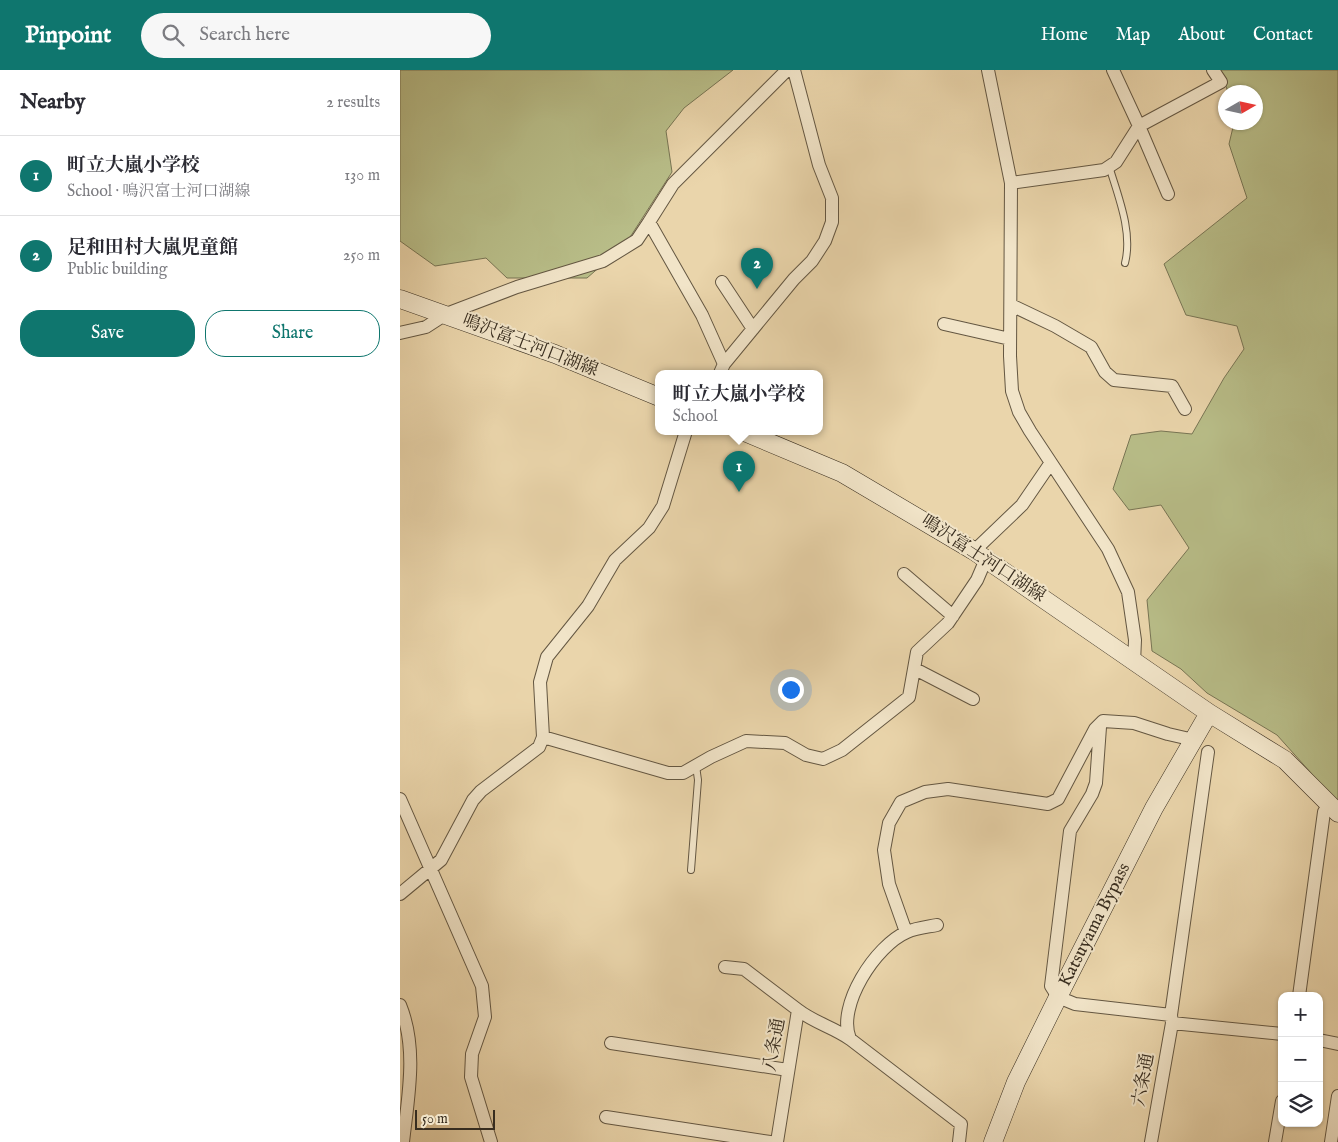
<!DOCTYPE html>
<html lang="en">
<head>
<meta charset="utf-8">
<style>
	:root { --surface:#fff; --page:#f7f7f7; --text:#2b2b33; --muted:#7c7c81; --line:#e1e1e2; --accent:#0f766e }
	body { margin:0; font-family:"IM FELL English","Noto Serif JP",serif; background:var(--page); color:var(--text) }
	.controls { position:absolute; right:15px; bottom:15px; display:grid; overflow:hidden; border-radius:10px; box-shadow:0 1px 4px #0004 }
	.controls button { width:45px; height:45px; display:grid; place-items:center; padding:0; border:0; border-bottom:1px solid var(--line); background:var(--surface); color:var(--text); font:25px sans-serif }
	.compass { position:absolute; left:818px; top:15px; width:45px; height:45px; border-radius:50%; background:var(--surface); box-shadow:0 1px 4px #0004; rotate:81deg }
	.scale { position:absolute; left:15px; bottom:12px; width:80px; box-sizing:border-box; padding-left:5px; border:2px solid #382d1f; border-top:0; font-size:14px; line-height:18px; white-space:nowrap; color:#382d1f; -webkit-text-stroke:4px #f1e4c8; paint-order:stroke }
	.you { position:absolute; left:390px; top:619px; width:18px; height:18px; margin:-12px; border:4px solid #fff; border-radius:50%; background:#1a73e8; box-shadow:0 0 0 8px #1a73e833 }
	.badge { display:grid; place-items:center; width:32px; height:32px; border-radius:50%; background:var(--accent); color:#fff; font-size:16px; font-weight:700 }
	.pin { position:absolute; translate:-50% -41px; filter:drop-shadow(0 1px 2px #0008) }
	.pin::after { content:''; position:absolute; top:26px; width:18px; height:15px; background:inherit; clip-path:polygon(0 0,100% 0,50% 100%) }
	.popup { position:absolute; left:255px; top:300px; width:168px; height:65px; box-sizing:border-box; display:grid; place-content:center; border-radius:10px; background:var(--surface); filter:drop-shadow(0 1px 4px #0005); font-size:16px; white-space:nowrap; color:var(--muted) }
	.popup b { font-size:19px; color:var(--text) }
	.popup::after { content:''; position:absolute; left:50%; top:100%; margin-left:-10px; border:10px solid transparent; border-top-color:var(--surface) }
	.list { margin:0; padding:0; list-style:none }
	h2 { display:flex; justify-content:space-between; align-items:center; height:65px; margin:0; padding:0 20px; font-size:21px }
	h2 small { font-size:16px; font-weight:400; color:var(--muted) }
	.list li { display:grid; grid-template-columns:32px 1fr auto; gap:15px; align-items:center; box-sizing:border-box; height:80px; padding:0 20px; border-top:1px solid var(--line) }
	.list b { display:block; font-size:19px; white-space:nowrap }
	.list p { margin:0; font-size:16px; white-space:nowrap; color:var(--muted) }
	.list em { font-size:16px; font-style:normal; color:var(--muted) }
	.actions { display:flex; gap:10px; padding:15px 20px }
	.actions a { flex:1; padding:11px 0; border:1px solid var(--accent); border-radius:20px; text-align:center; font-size:18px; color:var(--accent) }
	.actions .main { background:var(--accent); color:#fff }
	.icon { flex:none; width:28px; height:28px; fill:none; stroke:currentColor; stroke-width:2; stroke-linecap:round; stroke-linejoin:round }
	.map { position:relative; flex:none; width:938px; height:1072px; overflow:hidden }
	header { display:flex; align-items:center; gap:30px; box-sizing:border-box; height:70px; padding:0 25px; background:var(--accent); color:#fff }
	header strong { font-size:24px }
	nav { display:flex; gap:28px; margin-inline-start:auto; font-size:18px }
	.search { width:350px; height:45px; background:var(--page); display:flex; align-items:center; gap:12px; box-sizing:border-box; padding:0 18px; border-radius:28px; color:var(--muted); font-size:19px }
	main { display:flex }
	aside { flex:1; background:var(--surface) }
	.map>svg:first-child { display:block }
</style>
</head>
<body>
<header>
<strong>Pinpoint</strong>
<div class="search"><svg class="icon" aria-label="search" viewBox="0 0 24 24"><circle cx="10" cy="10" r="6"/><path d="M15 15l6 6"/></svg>Search here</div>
<nav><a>Home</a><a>Map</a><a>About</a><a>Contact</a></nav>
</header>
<main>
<aside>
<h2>Nearby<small>2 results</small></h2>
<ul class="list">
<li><span class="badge">1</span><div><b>町立大嵐小学校</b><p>School · 鳴沢富士河口湖線</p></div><em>130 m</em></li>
<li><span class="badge">2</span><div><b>足和田村大嵐児童館</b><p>Public building</p></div><em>250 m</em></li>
</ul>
<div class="actions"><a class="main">Save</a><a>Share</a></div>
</aside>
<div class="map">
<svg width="938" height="1072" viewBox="0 0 938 1072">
	<rect width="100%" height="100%" fill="#ead5ab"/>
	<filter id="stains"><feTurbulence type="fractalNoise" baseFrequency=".004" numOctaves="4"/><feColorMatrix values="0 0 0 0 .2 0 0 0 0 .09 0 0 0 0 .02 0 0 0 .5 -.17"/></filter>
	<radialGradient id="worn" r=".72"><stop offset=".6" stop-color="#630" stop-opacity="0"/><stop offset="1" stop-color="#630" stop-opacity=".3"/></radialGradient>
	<path fill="#b8bd88" stroke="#787554" d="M0,0H333L284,38L266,61L272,102L225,175L187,208H107L86,188L35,196L0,171Z
		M820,0H938V733L877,665L807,623L781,599L752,581L747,530L789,478L761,435L729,440L713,419L731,365L761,361L792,364L824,308L844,279L837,256L786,245L764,194L847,128L829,74L834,53L856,52V22H828Z"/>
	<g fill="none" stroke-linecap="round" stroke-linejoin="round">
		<g stroke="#645742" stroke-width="8">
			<path id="lane" d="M709,96C718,126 733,162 725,193
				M291,800L298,710L296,696"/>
		</g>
		<g stroke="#645742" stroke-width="14">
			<path id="street" d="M588,0L611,113L610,286L612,321L619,342L630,361L708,479L728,522L735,570L734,593
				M611,113L704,100L716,92L739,56L713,0
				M768,124L739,56L821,12L813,0
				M322,212L353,259
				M611,235L655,256L691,277L705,302L714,310L772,316L785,339
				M544,254L610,269
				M0,263L26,257L46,244L117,217L203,191L237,170L249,152
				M324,294L394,209L412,191L425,171L432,152V128L419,95L394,0
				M320,303L324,294L302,245L249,152L273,114L387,0
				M574,481L622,435L650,394
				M504,504L553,546
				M515,599L573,629
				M700,657L696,713L692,724L670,761L651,916L658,927L675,934L771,945
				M143,667L268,703H283L311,687L346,671L385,673L406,685L423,689L442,680L509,627L517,582L548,553L577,510L586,489
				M0,729L82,916L85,947L72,984L71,1007L91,1072
				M0,824L41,790L73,730L81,721L139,677L143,667L140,612L147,587L188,536L215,490L249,458L263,436L286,361
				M506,862L489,814L484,780L489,753L501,732L525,722L548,719L648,734L658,729L695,659L703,651L734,653L768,664L794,670
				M325,897L344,899L398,940L377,1072
				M899,926L924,742L929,734
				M0,935C18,979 8,1027 3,1072
				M398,940C415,953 433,957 450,969L561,1054L559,1072
				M772,953L882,964
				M450,969C436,936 476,875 507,862C516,858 527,857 537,855
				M919,970L938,974
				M211,973L388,1000
				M206,1047L370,1072
				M751,1072L772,953L771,945L808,682
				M875,1072L882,1031
				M931,1072L938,1026"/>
		</g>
		<g stroke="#382d1f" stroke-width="19">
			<path id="secondary" d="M0,229L155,284L259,327
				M342,361L442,403L574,481L809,643L885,690L938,743
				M593,1072L616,1012L658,927L754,738L809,643"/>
		</g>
		<use href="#lane" stroke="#f1e4c8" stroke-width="6"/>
		<use href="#street" stroke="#f1e4c8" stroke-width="12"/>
		<use href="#secondary" stroke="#f1e4c8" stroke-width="18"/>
	</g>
	<g text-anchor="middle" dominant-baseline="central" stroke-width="4" stroke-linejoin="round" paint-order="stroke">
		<g font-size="18" fill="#382d1f" stroke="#f1e4c8">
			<text transform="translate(130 276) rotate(21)">鳴沢富士河口湖線</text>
			<text transform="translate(583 489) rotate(33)">鳴沢富士河口湖線</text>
			<text transform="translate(695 855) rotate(-63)">Katsuyama Bypass</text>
			<text transform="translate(375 975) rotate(-80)">八条通</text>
			<text transform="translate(744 1010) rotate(-80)">六条通</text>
		</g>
	</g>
	<rect width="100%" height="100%" filter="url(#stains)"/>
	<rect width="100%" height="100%" fill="url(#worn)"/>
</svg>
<div class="controls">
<button>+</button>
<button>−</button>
<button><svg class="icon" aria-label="layers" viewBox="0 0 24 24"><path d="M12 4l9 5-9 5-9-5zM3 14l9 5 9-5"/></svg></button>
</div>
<svg class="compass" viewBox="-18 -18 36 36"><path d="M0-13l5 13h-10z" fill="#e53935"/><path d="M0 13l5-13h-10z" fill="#7c7c81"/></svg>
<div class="scale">50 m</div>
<div class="you"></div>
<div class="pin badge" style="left:339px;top:422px">1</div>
<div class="popup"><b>町立大嵐小学校</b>School</div>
<div class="pin badge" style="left:357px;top:219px">2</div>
</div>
</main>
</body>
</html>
